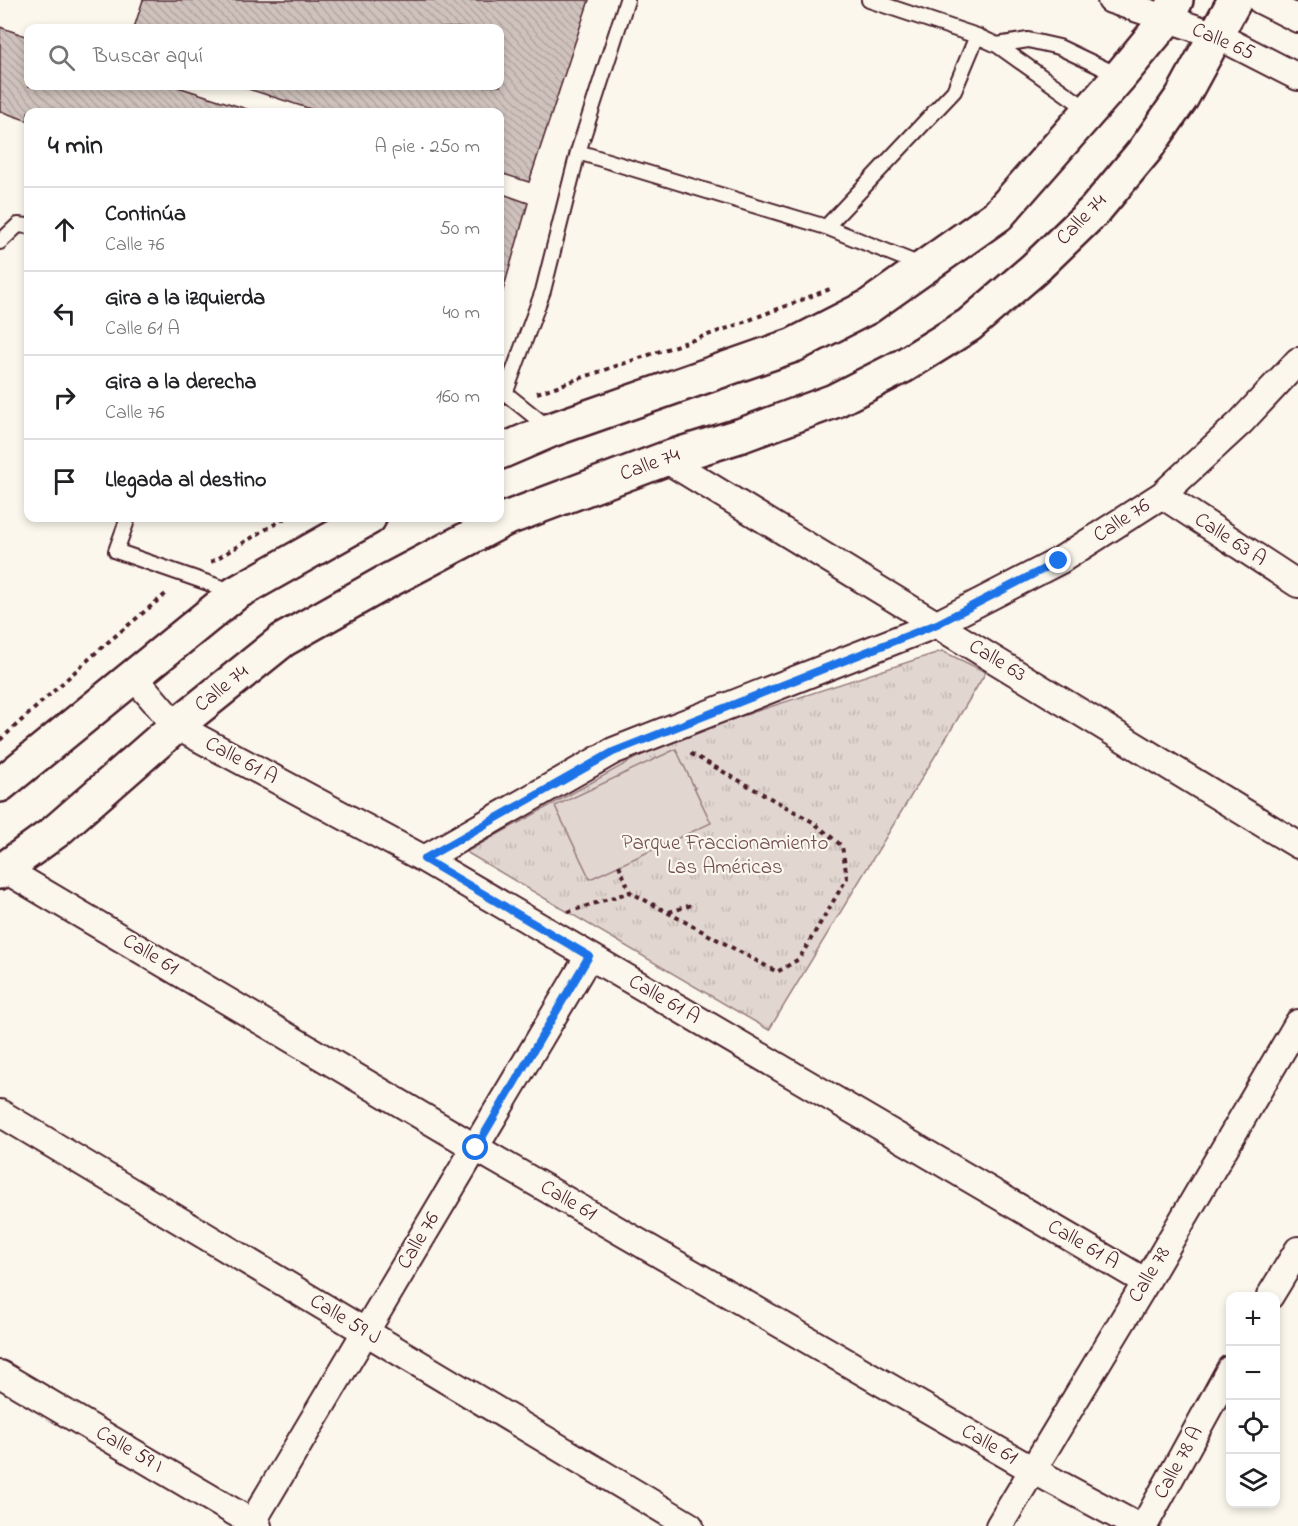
<!DOCTYPE html>
<html lang="es">
<head>
<meta charset="utf-8">
<style>
	:root { --surface:#fff; --page:#f6f6f6; --text:#202124; --muted:#757577; --line:#e0e0e0 }
	body { margin:0; font-family:"Indie Flower",sans-serif; background:var(--page); color:var(--text) }
	.controls { position:absolute; right:18px; bottom:18px; display:grid; overflow:hidden; border-radius:12px; box-shadow:0 3px 9px #0003 }
	.controls button { width:54px; height:54px; display:grid; place-items:center; padding:0; border:0; border-bottom:2px solid var(--line); background:var(--surface); color:var(--text); font:30px sans-serif }
	.stop { position:absolute; width:18px; height:18px; margin:-14px; border:4px solid #1a73e8; border-radius:50%; background:#fff }
	.stop.end { background:#1a73e8; border-color:#fff; box-shadow:0 2px 6px #0008 }
	.list { margin:0; padding:0; list-style:none }
	h2 { display:flex; justify-content:space-between; align-items:center; height:78px; margin:0; padding:0 24px; font-size:26px }
	h2 small { font-size:20px; font-weight:400; color:var(--muted) }
	.list li { display:grid; grid-template-columns:39px 1fr auto; gap:18px; align-items:center; box-sizing:border-box; height:84px; padding:0 24px; border-top:2px solid var(--line) }
	.list b { display:block; font-size:22px; white-space:nowrap }
	.list p { margin:0; font-size:20px; white-space:nowrap; color:var(--muted) }
	.list em { font-size:20px; font-style:normal; color:var(--muted) }
	.icon { flex:none; width:33px; height:33px; fill:none; stroke:currentColor; stroke-width:2; stroke-linecap:round; stroke-linejoin:round }
	.map { position:relative; flex:none; width:1298px; height:1526px; overflow:hidden }
	.search { position:absolute; background:var(--surface); box-shadow:0 3px 9px #0003; left:24px; top:24px; width:480px; height:66px; display:flex; align-items:center; gap:15px; box-sizing:border-box; padding:0 21px; border-radius:12px; color:var(--muted); font-size:22px }
	.panel { position:absolute; background:var(--surface); box-shadow:0 3px 9px #0003; left:24px; top:108px; width:480px; height:414px; border-radius:12px }
	.map>svg:first-child { display:block }
</style>
</head>
<body>
<div class="map">
<svg width="1298" height="1526" viewBox="0 0 1298 1526">
	<defs>
		<pattern id="grass-tufts" width="24" height="20" patternUnits="userSpaceOnUse" patternTransform="scale(1.5)"><rect width="24" height="20" fill="#e2d7d0"/><path d="M3 7l-1-3M5 7V3M7 7l1-3M15 17l-1-3M17 17v-4M19 17l1-3" fill="none" stroke="#c3b8b3"/></pattern>
		<pattern id="building-back-hatch" width="6" height="6" patternUnits="userSpaceOnUse" patternTransform="scale(1.5)"><rect width="6" height="6" fill="#cfc2bc"/><path d="M-1 5l2 2M0 0l6 6M5-1l2 2" fill="none" stroke="#b3a6a2"/></pattern>
	</defs>
	<rect width="100%" height="100%" fill="#fbf7ec"/>
	<filter id="ink" filterUnits="userSpaceOnUse"><feTurbulence type="fractalNoise" baseFrequency=".0167" numOctaves="2"/><feDisplacementMap in="SourceGraphic" scale="12" xChannelSelector="R" yChannelSelector="G"/><feConvolveMatrix kernelMatrix="1 2 1 2 8 2 1 2 1" color-interpolation-filters="sRGB"/></filter>
	<g filter="url(#ink)">
		<path fill="url(#grass-tufts)" stroke="#967b7e" stroke-width="1.5" d="M942,651L986,672L769,1030L466,852L668,740Z"/>
		<path fill="#e2d7d0" stroke="#967b7e" stroke-width="1.5" d="M676,749L711,823L590,879L555,806Z"/>
		<path fill="url(#building-back-hatch)" stroke="#4a1f2b" stroke-width="1.5" d="M143,0H589L529,182L500,173V112H320L239,86H500V28H134Z
			M0,27L28,37V86H175L256,112H28V121L0,111Z
			M500,193L528,203L500,301Z"/>
		<g fill="none" stroke-linecap="round" stroke-linejoin="round">
			<g stroke="#4a1f2b" stroke-width="18">
				<path id="service" d="M869,0L977,36L997,45L1090,111
					M997,45L1028,40L1059,47L1120,76
					M578,152L826,227L923,266
					M826,227L954,91L977,36
					M0,242L18,225L28,226
					M500,389L550,429
					M505,394L543,291L578,152L627,0
					M128,518L116,551L234,592"/>
			</g>
			<g stroke="#4a1f2b" stroke-width="30">
				<path id="minor" d="M1111,0L1216,35L1298,77
					M1260,0L1298,19
					M665,459L1298,845
					M1162,495L1298,584
					M134,677L176,726L424,859L1146,1282
					M424,859L613,751L937,624L1059,561L1162,495L1241,422L1298,361
					M4,869L476,1148L1031,1469L1137,1526
					M0,1113L690,1526
					M1270,1296L1298,1250
					M0,1374L258,1526
					M250,1526L589,956
					M999,1526L1146,1282L1298,1023
					M1144,1526L1230,1369"/>
			</g>
			<g stroke="#4a1f2b" stroke-width="38">
				<path id="secondary" d="M500,452L551,430L794,345L868,307L998,215L1120,76L1167,19L1176,0
					M0,785L236,593L369,518
					M0,872L55,832L176,726L283,640L384,583L505,519L665,459L742,435L834,401L903,366L969,325L1034,269L1095,210L1145,150L1182,97L1235,0"/>
			</g>
			<path stroke="#4a1f2b" stroke-width="4" stroke-dasharray="4.5 4.5" stroke-linecap="butt" d="M537,393L731,327L830,289
				M211,562L285,518
				M0,740L101,648L168,592
				M619,865L630,892
				M568,912L630,892L777,972L799,959L847,878L842,846L813,822L688,752
				M669,912L695,904"/>
			<use href="#service" stroke="#fbf7ec" stroke-width="14"/>
			<use href="#minor" stroke="#fbf7ec" stroke-width="26"/>
			<use href="#secondary" stroke="#fbf7ec" stroke-width="33"/>
		</g>
	</g>
	<g fill="none" stroke-linecap="round" stroke-linejoin="round" filter="url(#ink)">
		<path stroke="#1a73e8" stroke-width="8" d="M476,1148L589,956L424,859L613,752L937,624L1059,561"/>
	</g>
	<g text-anchor="middle" dominant-baseline="central" stroke-width="4.5" stroke-linejoin="round" paint-order="stroke">
		<g font-size="21" fill="#4a1f2b" stroke="#fbf7ec">
			<text transform="translate(1223 42) rotate(23)">Calle 65</text>
			<text transform="translate(1082 220) rotate(-46)">Calle 74</text>
			<text transform="translate(650 465) rotate(-20)">Calle 74</text>
			<text transform="translate(1122 521) rotate(-33)">Calle 76</text>
			<text transform="translate(1230 540) rotate(33)">Calle 63 A</text>
			<text transform="translate(997 661) rotate(31)">Calle 63</text>
			<text transform="translate(222 689) rotate(-39)">Calle 74</text>
			<text transform="translate(241 761) rotate(28)">Calle 61 A</text>
			<text transform="translate(150 955) rotate(31)">Calle 61</text>
			<text transform="translate(664 1000) rotate(30)">Calle 61 A</text>
			<text transform="translate(568 1201) rotate(30)">Calle 61</text>
			<text transform="translate(419 1241) rotate(-59)">Calle 76</text>
			<text transform="translate(1083 1245) rotate(30)">Calle 61 A</text>
			<text transform="translate(1150 1275) rotate(-59)">Calle 78</text>
			<text transform="translate(345 1320) rotate(31)">Calle 59 J</text>
			<text transform="translate(989 1445) rotate(30)">Calle 61</text>
			<text transform="translate(129 1450) rotate(30)">Calle 59 I</text>
			<text transform="translate(1179 1463) rotate(-61)">Calle 78 A</text>
		</g>
		<g font-size="21" fill="#704d54" stroke="#fbf7ec">
			<text x="725" y="844">Parque Fraccionamiento<tspan x="725" dy="24">Las Américas</tspan></text>
		</g>
	</g>
</svg>
<div class="controls">
<button>+</button>
<button>−</button>
<button><svg class="icon" aria-label="locate" viewBox="0 0 24 24"><circle cx="12" cy="12" r="6"/><path d="M12 2v4M12 18v4M2 12h4M18 12h4"/></svg></button>
<button><svg class="icon" aria-label="layers" viewBox="0 0 24 24"><path d="M12 4l9 5-9 5-9-5zM3 14l9 5 9-5"/></svg></button>
</div>
<div class="stop" style="left:476px;top:1148px"></div>
<div class="stop end" style="left:1059px;top:561px"></div>
<div class="search"><svg class="icon" aria-label="search" viewBox="0 0 24 24"><circle cx="10" cy="10" r="6"/><path d="M15 15l6 6"/></svg>Buscar aquí</div>
<section class="panel">
<h2>4 min<small>A pie · 250 m</small></h2>
<ul class="list">
<li><svg class="icon" aria-label="ahead" viewBox="0 0 24 24"><path d="M12 20V5M6 11l6-6 6 6"/></svg><div><b>Continúa</b><p>Calle 76</p></div><em>50 m</em></li>
<li><svg class="icon" aria-label="left" viewBox="0 0 24 24"><path d="M17 20v-9H6M10 6l-5 5 5 5"/></svg><div><b>Gira a la izquierda</b><p>Calle 61 A</p></div><em>40 m</em></li>
<li><svg class="icon" aria-label="right" viewBox="0 0 24 24"><path d="M7 20v-9h11M14 6l5 5-5 5"/></svg><div><b>Gira a la derecha</b><p>Calle 76</p></div><em>160 m</em></li>
<li><svg class="icon" aria-label="arrive" viewBox="0 0 24 24"><path d="M6 21V4h12l-3 4 3 4H6"/></svg><div><b>Llegada al destino</b></div></li>
</ul>
</section>
</div>
</body>
</html>
